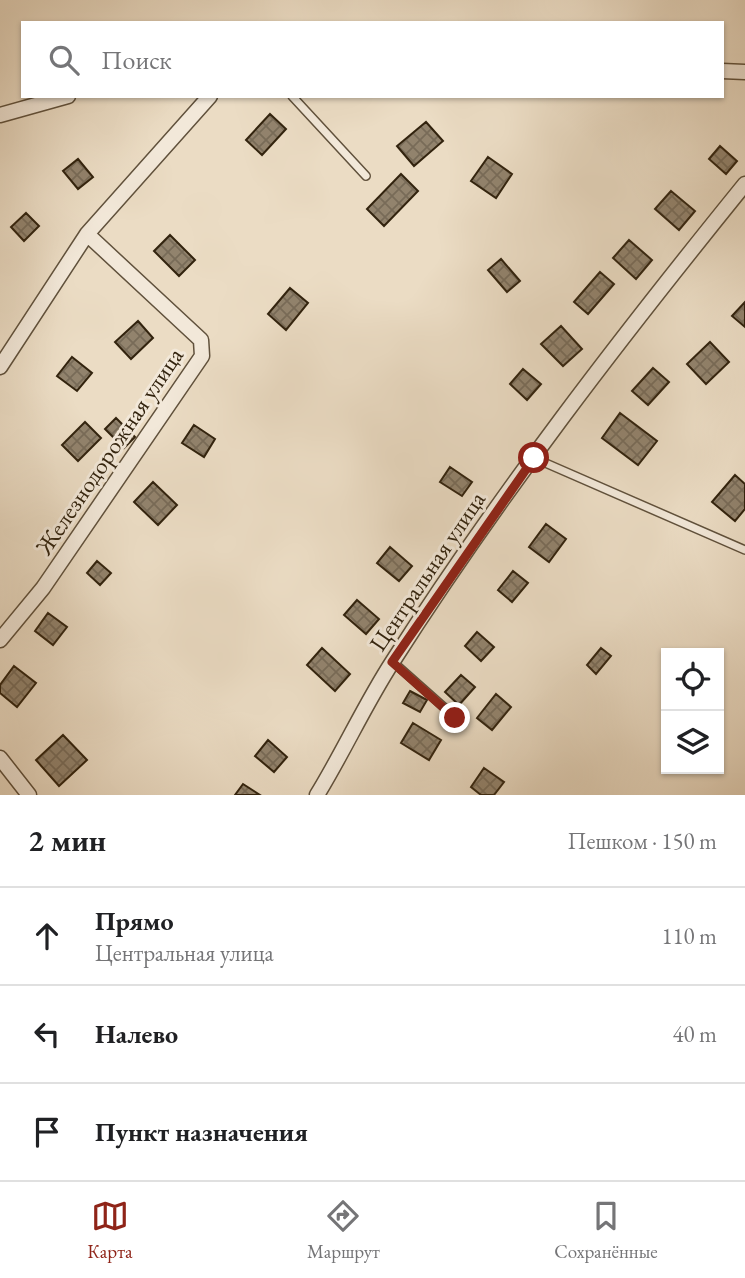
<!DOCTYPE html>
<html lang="ru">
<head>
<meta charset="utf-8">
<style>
	:root { --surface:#fff; --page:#f6f6f6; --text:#202124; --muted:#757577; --line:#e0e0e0; --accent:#8f2418 }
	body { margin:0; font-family:"EB Garamond",serif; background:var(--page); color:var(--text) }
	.controls { position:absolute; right:21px; bottom:21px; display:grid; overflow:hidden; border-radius:0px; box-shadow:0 2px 5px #0004 }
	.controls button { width:63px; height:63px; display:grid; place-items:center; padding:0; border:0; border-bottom:2px solid var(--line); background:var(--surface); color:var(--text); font:35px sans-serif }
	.stop { position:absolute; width:21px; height:21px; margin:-16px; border:5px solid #8f2418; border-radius:50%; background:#fff }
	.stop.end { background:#8f2418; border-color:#fff; box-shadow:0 2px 7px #0008 }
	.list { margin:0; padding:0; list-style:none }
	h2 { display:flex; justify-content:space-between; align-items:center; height:91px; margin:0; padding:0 28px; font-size:30px }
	h2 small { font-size:23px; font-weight:400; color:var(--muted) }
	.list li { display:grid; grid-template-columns:46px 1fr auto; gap:21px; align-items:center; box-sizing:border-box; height:98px; padding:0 28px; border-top:2px solid var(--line) }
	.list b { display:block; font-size:26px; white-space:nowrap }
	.list p { margin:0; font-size:23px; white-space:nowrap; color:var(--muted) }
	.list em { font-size:23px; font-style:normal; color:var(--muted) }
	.icon { flex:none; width:38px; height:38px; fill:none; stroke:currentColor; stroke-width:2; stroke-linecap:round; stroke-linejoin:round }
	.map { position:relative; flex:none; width:745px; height:795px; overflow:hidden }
	.search { position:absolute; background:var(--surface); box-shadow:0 2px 5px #0004; left:21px; right:21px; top:21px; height:77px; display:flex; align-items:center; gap:18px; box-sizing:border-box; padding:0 24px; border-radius:0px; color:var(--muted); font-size:26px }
	.sheet { height:385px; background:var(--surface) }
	nav { display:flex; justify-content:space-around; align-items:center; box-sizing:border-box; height:98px; border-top:2px solid var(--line); background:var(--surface); font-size:19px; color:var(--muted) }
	nav a { display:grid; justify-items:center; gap:4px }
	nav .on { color:var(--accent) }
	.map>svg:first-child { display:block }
</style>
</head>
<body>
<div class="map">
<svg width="745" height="795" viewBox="0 0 745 795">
	<defs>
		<pattern id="building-cross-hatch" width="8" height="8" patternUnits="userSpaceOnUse" patternTransform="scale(1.75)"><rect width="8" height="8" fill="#92836d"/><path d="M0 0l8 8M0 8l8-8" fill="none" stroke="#786b58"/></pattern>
	</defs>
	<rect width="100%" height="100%" fill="#ebdcc4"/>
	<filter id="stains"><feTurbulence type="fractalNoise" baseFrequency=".00286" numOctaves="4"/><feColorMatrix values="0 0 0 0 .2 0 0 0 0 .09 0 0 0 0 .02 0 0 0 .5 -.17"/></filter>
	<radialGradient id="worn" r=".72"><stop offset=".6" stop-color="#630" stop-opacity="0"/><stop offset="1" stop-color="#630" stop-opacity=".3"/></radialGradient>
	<path fill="url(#building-cross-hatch)" stroke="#32230e" stroke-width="2" d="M270,114L286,129L262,155L246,140Z
		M426,122L443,141L414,166L397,146Z
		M720,146L737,161L726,174L709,159Z
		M488,157L512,174L496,198L471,181Z
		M78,159L93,177L78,189L63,171Z
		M401,174L418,191L384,226L367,209Z
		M671,191L695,211L679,230L655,209Z
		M26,213L39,226L24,241L11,227Z
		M170,235L195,260L179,276L154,251Z
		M629,240L652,260L636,279L613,258Z
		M501,259L520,281L507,292L488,270Z
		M600,272L614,284L588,314L574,302Z
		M290,288L308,303L286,330L268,314Z
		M745,302V327L732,316Z
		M138,321L153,338L131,359L115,342Z
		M561,326L582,349L563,366L541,344Z
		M710,342L729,362L706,384L687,364Z
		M72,357L92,373L77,391L57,376Z
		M653,368L669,382L648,405L632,391Z
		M523,369L541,384L527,400L510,384Z
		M620,413L657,441L638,465L602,438Z
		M116,418L135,437L124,448L105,429Z
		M85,422L101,438L78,461L62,445Z
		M194,425L215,439L204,457L182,443Z
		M450,467L472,482L462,496L440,482Z
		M735,475L745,484V509L735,521L712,502Z
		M153,482L177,505L158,525L134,502Z
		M546,524L566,539L549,562L529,547Z
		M390,547L412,566L399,581L377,563Z
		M97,561L111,573L100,585L87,573Z
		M513,571L528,583L512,602L498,590Z
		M357,600L379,619L366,634L344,615Z
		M48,613L67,627L53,645L35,631Z
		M477,632L494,647L481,661L465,646Z
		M322,648L350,674L335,691L307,665Z
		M601,648L611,656L596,674L587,665Z
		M14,666L36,683L17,707L0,693V685Z
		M461,675L475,687L459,705L445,692Z
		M410,691L427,700L420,712L403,703Z
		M496,694L511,707L492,730L477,718Z
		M413,723L441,740L429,760L401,743Z
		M63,735L87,760L59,786L36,760Z
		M268,740L287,757L274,772L255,756Z
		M484,768L504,782L494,795H481L471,787Z
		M243,784L260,795H235Z"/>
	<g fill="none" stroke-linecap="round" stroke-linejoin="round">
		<g stroke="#60513c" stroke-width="10">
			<path id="lane" d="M292,96L366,176
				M534,458L745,550
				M393,662L455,717"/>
		</g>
		<g stroke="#60513c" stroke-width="17">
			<path id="street" d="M722,71L745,72
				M0,115L68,96
				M0,367L87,234L210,96
				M0,640L43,588L202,356L201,340L87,234
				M0,758L29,795
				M317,795C344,751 365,704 393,661C499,495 621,337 745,184"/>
		</g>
		<use href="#lane" stroke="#f2e8d9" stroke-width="7"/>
		<use href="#street" stroke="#f2e8d9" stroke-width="14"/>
	</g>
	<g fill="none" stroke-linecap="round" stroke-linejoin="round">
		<path stroke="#8f2418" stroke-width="9" d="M455,718L392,662L534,458"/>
	</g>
	<g text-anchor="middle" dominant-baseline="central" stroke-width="6" stroke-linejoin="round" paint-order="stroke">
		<g font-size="24" fill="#32230e" stroke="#f2e8d9">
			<text transform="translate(109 451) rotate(-56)">Железнодорожная улица</text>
			<text transform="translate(427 571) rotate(-56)">Центральная улица</text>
		</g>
	</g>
	<rect width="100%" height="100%" filter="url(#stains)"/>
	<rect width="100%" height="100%" fill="url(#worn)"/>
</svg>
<div class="controls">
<button><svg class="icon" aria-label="locate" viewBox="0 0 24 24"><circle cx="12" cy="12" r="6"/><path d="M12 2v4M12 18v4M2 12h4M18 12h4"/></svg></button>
<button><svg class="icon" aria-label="layers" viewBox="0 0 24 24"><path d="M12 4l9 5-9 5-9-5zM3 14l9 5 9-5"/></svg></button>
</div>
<div class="stop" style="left:534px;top:458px"></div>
<div class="stop end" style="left:455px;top:718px"></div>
<div class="search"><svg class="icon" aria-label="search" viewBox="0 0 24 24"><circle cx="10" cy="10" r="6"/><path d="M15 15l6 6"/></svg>Поиск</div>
</div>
<section class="sheet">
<h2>2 мин<small>Пешком · 150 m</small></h2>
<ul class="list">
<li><svg class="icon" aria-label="ahead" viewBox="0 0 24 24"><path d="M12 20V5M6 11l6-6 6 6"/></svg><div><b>Прямо</b><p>Центральная улица</p></div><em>110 m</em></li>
<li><svg class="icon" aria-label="left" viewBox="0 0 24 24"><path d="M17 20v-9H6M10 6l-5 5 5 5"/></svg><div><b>Налево</b></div><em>40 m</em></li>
<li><svg class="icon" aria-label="arrive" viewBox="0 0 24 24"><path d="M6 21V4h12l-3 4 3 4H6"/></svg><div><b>Пункт назначения</b></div></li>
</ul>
</section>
<nav>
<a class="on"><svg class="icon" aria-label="map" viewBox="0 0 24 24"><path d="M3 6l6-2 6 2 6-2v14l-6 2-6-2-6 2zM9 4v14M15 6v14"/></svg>Карта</a>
<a><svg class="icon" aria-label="directions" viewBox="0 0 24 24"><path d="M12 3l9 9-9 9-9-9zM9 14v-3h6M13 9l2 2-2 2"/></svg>Маршрут</a>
<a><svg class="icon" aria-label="saved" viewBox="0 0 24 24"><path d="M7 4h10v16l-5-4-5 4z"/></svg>Сохранённые</a>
</nav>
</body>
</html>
